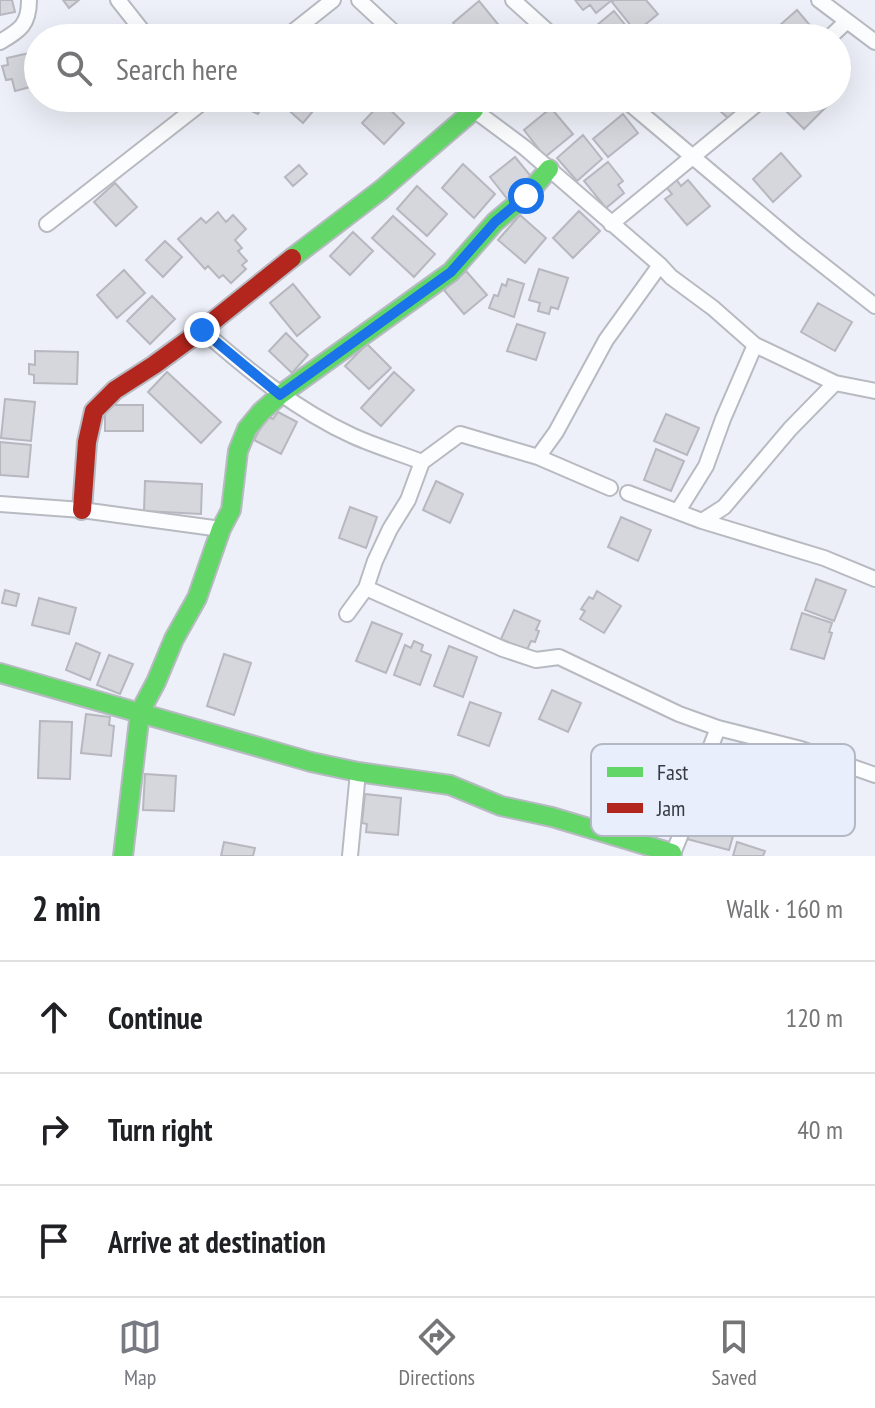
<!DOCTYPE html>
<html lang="en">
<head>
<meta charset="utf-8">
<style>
	:root { --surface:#fff; --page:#f2f2f2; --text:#202124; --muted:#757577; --line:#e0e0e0; --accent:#777a82 }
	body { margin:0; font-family:"PT Sans Narrow",sans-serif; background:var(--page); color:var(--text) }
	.stop { position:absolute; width:24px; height:24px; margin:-18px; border:6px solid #1a73e8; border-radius:50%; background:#fff }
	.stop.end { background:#1a73e8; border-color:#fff; box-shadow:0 2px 8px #0008 }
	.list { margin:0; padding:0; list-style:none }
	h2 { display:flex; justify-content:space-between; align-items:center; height:104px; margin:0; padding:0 32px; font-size:34px }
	h2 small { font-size:26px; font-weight:400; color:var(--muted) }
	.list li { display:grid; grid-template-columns:52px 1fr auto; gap:24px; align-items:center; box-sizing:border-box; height:112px; padding:0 32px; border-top:2px solid var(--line) }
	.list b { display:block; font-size:30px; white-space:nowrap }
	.list em { font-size:26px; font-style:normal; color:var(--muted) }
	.icon { flex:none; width:44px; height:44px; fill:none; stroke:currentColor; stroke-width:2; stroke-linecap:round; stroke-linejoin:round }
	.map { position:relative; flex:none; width:875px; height:856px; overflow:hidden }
	.search { position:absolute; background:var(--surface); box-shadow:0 8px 32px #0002; left:24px; right:24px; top:24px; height:88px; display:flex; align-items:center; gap:20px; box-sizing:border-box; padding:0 28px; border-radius:44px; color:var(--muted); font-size:30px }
	.sheet { height:440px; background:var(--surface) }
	nav { display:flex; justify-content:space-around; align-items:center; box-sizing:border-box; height:112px; border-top:2px solid var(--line); background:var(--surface); font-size:22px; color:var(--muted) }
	nav a { display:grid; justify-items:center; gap:4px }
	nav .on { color:var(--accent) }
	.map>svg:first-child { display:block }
</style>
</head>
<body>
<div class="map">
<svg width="875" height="856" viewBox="0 0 875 856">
	<rect width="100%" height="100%" fill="#edf0f8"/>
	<path fill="#d6d6dd" stroke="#b7b7bf" stroke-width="2" d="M0,0H12L15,12L0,15Z
		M63,0H79L69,8Z
		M575,0H612L596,13L590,5L583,10Z
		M614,0H646L658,14L636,32L612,2Z
		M479,1L502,29L490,38H465L453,23Z
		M797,10L819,36L817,38H775L771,33Z
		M614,11L630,31L622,38H588L585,35Z
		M445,26L456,38H432Z
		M513,29L521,38H504Z
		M38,51V85L15,91L12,79L6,80L2,66L8,65L7,58Z
		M250,98H260L265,100L258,114L245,108Z
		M275,98H324L303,123Z
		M522,98H547L532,110Z
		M706,98H748L729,119Z
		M788,98H824L830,103L804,129L780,105Z
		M382,102L404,123L384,144L362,123Z
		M551,108L573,134L545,157L524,130Z
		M623,114L638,133L608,157L593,139Z
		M583,135L602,159L577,181L557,158Z
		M781,153L801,176L773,202L753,179Z
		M515,157L534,180L509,201L490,177Z
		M608,162L623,181L618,185L624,193L606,208L584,181Z
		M463,164L495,194L474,218L442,188Z
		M299,165L307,174L293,186L285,177Z
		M676,179L681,186L688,180L710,206L687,225L665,199L672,194L666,187Z
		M115,183L137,207L116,226L94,202Z
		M417,186L447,214L427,236L397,209Z
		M579,211L600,231L573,258L553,238Z
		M218,212L226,222L233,215L246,229L235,240L242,248L238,251L247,261L242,265L246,269L231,283L223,275L219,278L208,266L205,269L178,239L201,218L206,223Z
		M520,215L546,238L525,263L498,240Z
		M393,216L435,254L414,277L372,238Z
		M353,232L373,251L350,275L330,256Z
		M165,241L182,257L163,277L146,260Z
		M539,269L568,278L558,309L551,307L549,314L538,311L540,303L529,300Z
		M124,270L145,293L117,318L97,295Z
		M466,271L487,295L464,314L444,290Z
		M508,279L524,284L514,317L489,308L494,295L498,296L502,284L506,286Z
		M293,284L320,317L297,336L270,303Z
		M152,296L175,319L150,344L127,321Z
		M818,303L852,322L835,351L801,332Z
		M517,324L545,333L536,360L507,351Z
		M286,333L308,355L292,373L269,351Z
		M367,344L391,368L369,389L345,366Z
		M35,351L78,352L77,384L34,383V375L29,374V364L35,365Z
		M167,372L221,422L201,443L148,392Z
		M394,372L414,390L381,426L361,408Z
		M5,399L35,402L31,441L1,438Z
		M105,405H143V431H105Z
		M278,412L297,422L281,454L254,440L267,416L273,419Z
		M666,414L699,428L687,455L654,441Z
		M0,442L31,445L28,477L0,475Z
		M656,449L684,461L671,491L644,480Z
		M145,481L202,484L201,514L144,511Z
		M436,481L463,494L450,523L423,510Z
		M350,507L377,517L366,548L339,538Z
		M621,517L651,530L638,561L608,547Z
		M816,579L846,590L834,621L805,610Z
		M5,590L19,594L16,606L2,603Z
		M597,591L621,606L604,633L580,619L585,611L581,609L589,597L593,599Z
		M39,598L76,608L69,634L32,625Z
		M514,610L540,621L536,630L539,631L535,642L531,641L527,650L501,639Z
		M802,613L832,623L829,632L832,633L824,659L791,649Z
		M372,622L402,634L386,673L356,661Z
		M414,641L423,645L421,651L431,655L420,685L394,675L405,645L411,648Z
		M76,643L100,653L90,680L66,670Z
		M449,646L477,657L463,697L434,686Z
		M224,654L251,663L234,715L207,706Z
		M109,655L133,664L120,694L97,685Z
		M552,690L581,703L568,732L539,719Z
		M470,702L501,713L489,746L458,735Z
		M86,714L110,717L109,725L114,726L111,756L81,753Z
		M40,721L72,722L70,779L38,778Z
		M145,774L176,776L174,811L143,810Z
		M365,794L401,798L398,835L366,832L367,824L362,823Z
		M691,826L733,836L729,850L687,839Z
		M224,842L255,848L253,856H221Z
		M737,842L765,851L763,856H733Z"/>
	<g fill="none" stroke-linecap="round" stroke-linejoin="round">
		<g stroke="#b7bac1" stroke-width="18">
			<path id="street" d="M118,0L148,38
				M359,0L400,38
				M513,0L555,38
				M819,0L875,42
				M285,38L333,0
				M829,38L847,21
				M0,42C20,30 29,25 29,0
				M462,98L474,110L525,148L660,265L671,277L713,308L755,345L835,383L875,391
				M623,98L795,243L875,306
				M47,224L208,98
				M611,224L764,98
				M202,330C249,371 296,410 353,436C375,446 399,453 422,462L460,434L538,457L610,488
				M538,457L556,432L606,340L660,265
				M628,493L702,521L824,558L875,579
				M0,504L82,510L221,529
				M678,511L706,466L723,419L755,345
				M702,521L724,507L790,429L835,383
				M366,588L503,649L536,660L559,657L679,714L718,728L801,749L875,775
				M347,614L366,588L375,561L390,529L408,500L422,462
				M350,856L358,772
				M672,856L691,809L700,774L718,728"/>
		</g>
		<g stroke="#b7bac1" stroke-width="22">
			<path id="fast" d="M292,258L381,190L474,110
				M0,673L311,762L358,772L450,785L501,806L552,817L672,853
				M123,856L140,712L156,682L174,639L197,598L221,529L231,510L238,451L247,429L261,412L280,395L451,272L495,222L526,196L549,169"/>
		</g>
		<g stroke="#b7bac1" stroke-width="22">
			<path id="jam" d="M82,510L87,442L94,411L115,390L154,365L202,330L292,258"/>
		</g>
		<use href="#street" stroke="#fcfdfe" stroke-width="14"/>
		<use href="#fast" stroke="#63d668" stroke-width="18"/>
		<use href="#jam" stroke="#b3261e" stroke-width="18"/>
	</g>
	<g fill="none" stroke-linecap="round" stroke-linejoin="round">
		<path stroke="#1a73e8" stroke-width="10" d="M202,330L280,395L451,272L495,222L526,196"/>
	</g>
	<rect x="591" y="744" width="264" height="92" rx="12" fill="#e9eefc" stroke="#b4b8c4" stroke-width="2"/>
	<rect x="607" y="767" width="36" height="10" fill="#63d668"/>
	<rect x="607" y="803" width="36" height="10" fill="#b3261e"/>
	<g font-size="22" fill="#373a43">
		<text x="657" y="780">Fast</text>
		<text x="657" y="816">Jam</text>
	</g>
</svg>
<div class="stop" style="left:526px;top:196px"></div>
<div class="stop end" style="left:202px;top:330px"></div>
<div class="search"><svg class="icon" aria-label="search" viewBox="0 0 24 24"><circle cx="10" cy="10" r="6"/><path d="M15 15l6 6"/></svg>Search here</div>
</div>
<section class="sheet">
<h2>2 min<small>Walk · 160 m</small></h2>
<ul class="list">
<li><svg class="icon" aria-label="ahead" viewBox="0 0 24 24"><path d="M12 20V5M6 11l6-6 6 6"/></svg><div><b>Continue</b></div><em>120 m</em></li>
<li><svg class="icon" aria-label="right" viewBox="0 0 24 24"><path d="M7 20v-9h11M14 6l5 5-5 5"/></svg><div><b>Turn right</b></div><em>40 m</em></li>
<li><svg class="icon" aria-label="arrive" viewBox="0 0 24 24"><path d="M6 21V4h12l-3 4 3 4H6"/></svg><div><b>Arrive at destination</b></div></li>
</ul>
</section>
<nav>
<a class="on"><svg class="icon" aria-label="map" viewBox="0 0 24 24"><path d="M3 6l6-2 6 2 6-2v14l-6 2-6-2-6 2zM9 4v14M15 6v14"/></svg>Map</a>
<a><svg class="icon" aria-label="directions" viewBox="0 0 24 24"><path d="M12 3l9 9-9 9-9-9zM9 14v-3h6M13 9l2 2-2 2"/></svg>Directions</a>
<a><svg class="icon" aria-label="saved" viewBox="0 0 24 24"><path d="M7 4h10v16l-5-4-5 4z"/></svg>Saved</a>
</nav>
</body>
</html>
